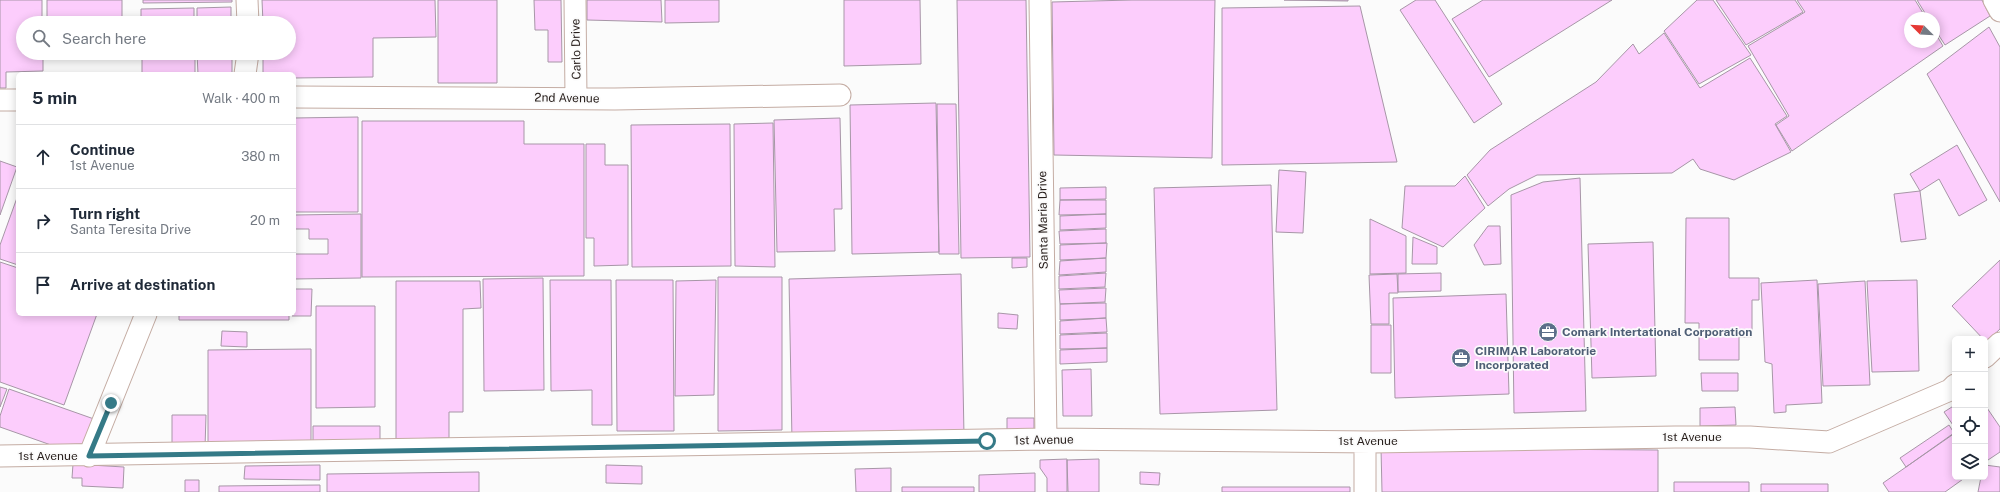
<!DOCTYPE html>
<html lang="en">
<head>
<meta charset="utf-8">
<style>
	:root { --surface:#fff; --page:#f2f2f3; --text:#1f2937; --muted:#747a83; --line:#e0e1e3 }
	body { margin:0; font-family:"Public Sans",sans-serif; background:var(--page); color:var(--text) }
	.controls { position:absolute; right:12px; bottom:12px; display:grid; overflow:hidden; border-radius:6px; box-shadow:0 2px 10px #0003 }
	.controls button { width:36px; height:36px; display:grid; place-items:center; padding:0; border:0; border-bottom:1px solid var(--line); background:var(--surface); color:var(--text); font:20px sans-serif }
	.compass { position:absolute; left:1904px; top:12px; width:36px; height:36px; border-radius:50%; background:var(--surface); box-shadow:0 2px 10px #0003; rotate:294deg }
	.stop { position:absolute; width:12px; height:12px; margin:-9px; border:3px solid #357a87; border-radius:50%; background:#fff }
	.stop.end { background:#357a87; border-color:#fff; box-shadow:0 1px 4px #0008 }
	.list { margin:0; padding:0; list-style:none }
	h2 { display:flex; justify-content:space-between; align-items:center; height:52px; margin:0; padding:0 16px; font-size:17px }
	h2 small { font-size:13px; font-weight:400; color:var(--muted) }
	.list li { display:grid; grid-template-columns:26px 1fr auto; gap:12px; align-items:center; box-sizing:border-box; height:64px; padding:0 16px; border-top:1px solid var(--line) }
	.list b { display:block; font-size:15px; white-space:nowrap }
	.list p { margin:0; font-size:13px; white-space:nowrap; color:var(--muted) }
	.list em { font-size:13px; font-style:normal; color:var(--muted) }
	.icon { flex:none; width:22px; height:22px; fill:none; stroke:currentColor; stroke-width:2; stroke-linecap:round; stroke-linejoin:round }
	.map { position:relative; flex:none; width:2000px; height:492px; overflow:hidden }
	.search { position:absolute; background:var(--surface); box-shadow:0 2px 10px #0003; left:16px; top:16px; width:280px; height:44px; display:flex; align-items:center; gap:10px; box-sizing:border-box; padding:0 14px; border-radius:22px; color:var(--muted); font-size:15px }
	.panel { position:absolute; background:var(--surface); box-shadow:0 2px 10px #0003; left:16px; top:72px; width:280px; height:244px; border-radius:6px }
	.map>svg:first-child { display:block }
</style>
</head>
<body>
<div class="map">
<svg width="2000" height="492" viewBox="0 0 2000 492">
	<rect width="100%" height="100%" fill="#fbfbfb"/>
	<path fill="#fccdfc" stroke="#a796a7" d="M0,0H42V23H23V53H43V71L6,72V88H0Z
		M47,0H122V23H47Z
		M143,0H232V2L143,3Z
		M262,0H435L436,37L373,38V77L294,78V74H263V53H289V23H263Z
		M438,0H497V83H438Z
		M534,0H561L562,62H548V30H535Z
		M587,0H661L662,22L587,20Z
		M665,0H719V22L665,23Z
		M844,0H920L921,64L844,66Z
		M957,0H1026L1030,257L961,258Z
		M1132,0H1215L1212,158L1054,155L1052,2Z
		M1284,0H1348V1Z
		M1416,0H1435L1502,104L1474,123L1400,10Z
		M1483,0H1612L1489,77L1452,19Z
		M1697,0H1713L1751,55L1699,84L1664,31Z
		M1716,0H1795L1803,12L1746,45Z
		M1797,0H1915L1926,18H1910V42H1934V31L1943,46L1792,151L1776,125L1789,116L1748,46L1805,12Z
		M1917,0H1982L1990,16L1945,45L1934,28V18H1928Z
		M1360,6L1397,162L1222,165V8Z
		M231,7V23H197V8Z
		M194,8V23H141V9Z
		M1989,27L2000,47V202L1927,74Z
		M1664,33L1700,88L1750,58L1787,116L1775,124L1791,152L1734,180L1700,169L1693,159L1672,173L1537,175L1509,189L1488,206L1467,175L1490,150L1596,82L1633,44L1639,54Z
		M142,53H195V74H142Z
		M197,53H232V74H198Z
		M936,103L939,252L852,254L850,105Z
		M937,104H956L959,254H939Z
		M358,117V212H294V118Z
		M840,118L842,209H834L835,251L777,252L774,120Z
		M362,121H524V144H584V276L362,277Z
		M773,123L775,267L735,266L734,124Z
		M730,124L731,266L632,267L631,125Z
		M586,144H605V165H628V265L594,266V238H586Z
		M1957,145L1987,200L1959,216L1939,179L1920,191L1910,174Z
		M0,161L17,167L0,215Z
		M1279,170L1306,172L1303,233L1276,232Z
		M1465,176L1485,208L1443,247L1402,228L1405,186H1455Z
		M1580,178L1586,411L1514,413L1511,195L1543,182Z
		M1271,185L1277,410L1160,414L1154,188Z
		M1106,187V199L1060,200V188Z
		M1920,191L1926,239L1901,242L1894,194Z
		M18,195V265L0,259V245Z
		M1060,200H1106V214L1059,215Z
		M361,214V278L294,279V254H328V239H309V229H294V215Z
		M1106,214V228L1060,230V216Z
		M1686,218H1729V278H1759V300H1752V337H1739V360H1699V323H1685Z
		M1370,219L1406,236V273L1370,274Z
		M1488,226H1500L1501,264L1484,265L1474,245Z
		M1106,229V243L1060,244L1059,231Z
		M1413,237L1437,247V264H1412Z
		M1653,242L1656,376L1592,378L1588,244Z
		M1107,243L1106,258L1060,260V245Z
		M1012,258H1027V267L1012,268Z
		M1106,258V272L1059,275L1060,261Z
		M2000,260V329L1986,342L1952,306Z
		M0,262L18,268V314H97L64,405L0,382Z
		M1106,273L1105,287L1059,289V276Z
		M1441,273V291L1398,292V274Z
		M961,274L964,436L792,441L789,279Z
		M1397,274L1398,293H1389V324H1371L1369,275Z
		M718,277H782V430L718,431Z
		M543,278L544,390L484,391L483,279Z
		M550,280H611L612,425H592V390L551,391Z
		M616,280H673L674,431H617Z
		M716,280L714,395L675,396L676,281Z
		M1817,280L1822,403L1786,405V412L1774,413L1772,364L1765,362L1761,283Z
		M1917,280L1919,371L1872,372L1867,281Z
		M396,281H480L481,308L463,309V412H449V438L396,439Z
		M1865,281L1870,385L1823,386L1818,284Z
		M1106,288L1105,302L1060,304L1059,290Z
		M294,289H312L311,316H292L294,314Z
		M1506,294L1509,394L1395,398L1393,298Z
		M1106,303V318L1060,320V304Z
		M316,306H375V407L316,408Z
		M998,313L1018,315L1017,329L998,328Z
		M179,314H289V320H179Z
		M1106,318L1107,332L1060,334V321Z
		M1371,325H1391V373H1371Z
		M222,331L247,332V347L221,346Z
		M1107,333V348L1060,349V335Z
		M1107,348V362L1060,364V350Z
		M311,349V446L208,447V350Z
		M1091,369L1092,416H1063L1062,370Z
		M1701,373H1738V391H1702Z
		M0,387L7,389L0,407Z
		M9,389L94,419L85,444L51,445L0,427V416Z
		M1955,405V428L1944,412Z
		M1985,405L2000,427V452L1985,462Z
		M1735,407L1736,425L1700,426V408Z
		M172,415H206L205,448H172Z
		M1007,418H1034V433H1007Z
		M1949,425L1954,433L1906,467L1900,458Z
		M313,426H380V447H313Z
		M1955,433V477H1966L1945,492H1889L1883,483Z
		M1381,448L1658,450V492H1382Z
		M1067,459V492H1047V478L1040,468V460Z
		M1099,459V492H1068L1067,460Z
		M73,464L124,467L123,488L82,486V478H72Z
		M320,465V480L244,479L245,466Z
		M606,465L642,466V484L606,483Z
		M1985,465L2000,467V492H1978L1981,477H1985Z
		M891,468V492H856L855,469Z
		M479,472V492H327V474Z
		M1140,472L1160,473L1159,485L1140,484Z
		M1035,473V492H979V475Z
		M185,480H199V492H185Z
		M1674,482H1749V492H1674Z
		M1761,484H1828V492H1761Z
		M320,485V492H219V486Z
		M902,487H974V492H902Z
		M1222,487H1350V492H1222Z"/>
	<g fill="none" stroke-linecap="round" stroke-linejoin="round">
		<g stroke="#c4aca3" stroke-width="23">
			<path id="minor" d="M247,0L248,23
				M575,0L576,98
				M1040,0L1046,439
				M1994,0L2000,11
				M245,74L248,53
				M294,97L615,99L840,95
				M0,100H18
				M1985,357L2000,343
				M1365,442V492
				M0,456L1046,439L1372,442L1675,437H1750L1829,442L1950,390L1955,385
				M89,456L146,314"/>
		</g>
		<use href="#minor" stroke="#fff" stroke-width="21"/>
	</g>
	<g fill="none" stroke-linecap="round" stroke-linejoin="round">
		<path stroke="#357a87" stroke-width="5" d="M111,403L89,456L987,441"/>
	</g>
	<defs>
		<g id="office-disc" transform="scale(1)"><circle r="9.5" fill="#5c6f8a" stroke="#fbfbfb"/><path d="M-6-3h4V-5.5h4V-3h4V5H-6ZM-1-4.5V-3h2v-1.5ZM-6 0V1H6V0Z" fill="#fff"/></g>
	</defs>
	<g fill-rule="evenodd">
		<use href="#office-disc" x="1548" y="332"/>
		<use href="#office-disc" x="1461" y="358"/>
	</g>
	<g text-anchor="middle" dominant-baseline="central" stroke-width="3.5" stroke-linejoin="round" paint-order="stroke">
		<g font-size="12" fill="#281f1c" stroke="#fbfbfb">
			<text transform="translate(576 49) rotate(-91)">Carlo Drive</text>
			<text transform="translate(567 98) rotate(1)">2nd Avenue</text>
			<text transform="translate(1043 220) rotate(-91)">Santa Maria Drive</text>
			<text x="1692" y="437">1st Avenue</text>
			<text transform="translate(1044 440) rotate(-1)">1st Avenue</text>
			<text x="1368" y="441">1st Avenue</text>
			<text x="48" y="456">1st Avenue</text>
		</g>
		<g font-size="12" font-weight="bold" fill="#4e5e75" stroke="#fbfbfb" text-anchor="start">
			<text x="1562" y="332">Comark Intertational Corporation</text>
			<text x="1475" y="351">CIRIMAR Laboratorie<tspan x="1475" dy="14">Incorporated</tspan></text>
		</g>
	</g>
</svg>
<div class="controls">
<button>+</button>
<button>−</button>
<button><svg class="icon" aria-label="locate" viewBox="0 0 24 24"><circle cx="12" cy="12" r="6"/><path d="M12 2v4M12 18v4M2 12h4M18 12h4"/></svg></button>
<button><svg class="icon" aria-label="layers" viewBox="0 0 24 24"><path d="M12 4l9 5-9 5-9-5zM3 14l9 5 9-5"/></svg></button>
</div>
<svg class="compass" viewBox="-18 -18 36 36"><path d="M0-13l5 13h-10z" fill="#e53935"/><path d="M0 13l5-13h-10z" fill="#747a83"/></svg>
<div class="stop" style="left:987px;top:441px"></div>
<div class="stop end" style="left:111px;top:403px"></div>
<div class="search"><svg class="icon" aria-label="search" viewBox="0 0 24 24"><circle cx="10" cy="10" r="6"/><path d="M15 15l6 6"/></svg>Search here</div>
<section class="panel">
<h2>5 min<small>Walk · 400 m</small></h2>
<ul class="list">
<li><svg class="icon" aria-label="ahead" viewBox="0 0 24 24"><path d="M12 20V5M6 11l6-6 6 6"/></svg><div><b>Continue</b><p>1st Avenue</p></div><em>380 m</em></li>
<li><svg class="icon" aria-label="right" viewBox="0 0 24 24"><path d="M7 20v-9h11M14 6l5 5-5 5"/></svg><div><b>Turn right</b><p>Santa Teresita Drive</p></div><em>20 m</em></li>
<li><svg class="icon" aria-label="arrive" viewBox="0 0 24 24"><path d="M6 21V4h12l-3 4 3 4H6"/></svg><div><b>Arrive at destination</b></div></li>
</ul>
</section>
</div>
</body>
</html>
